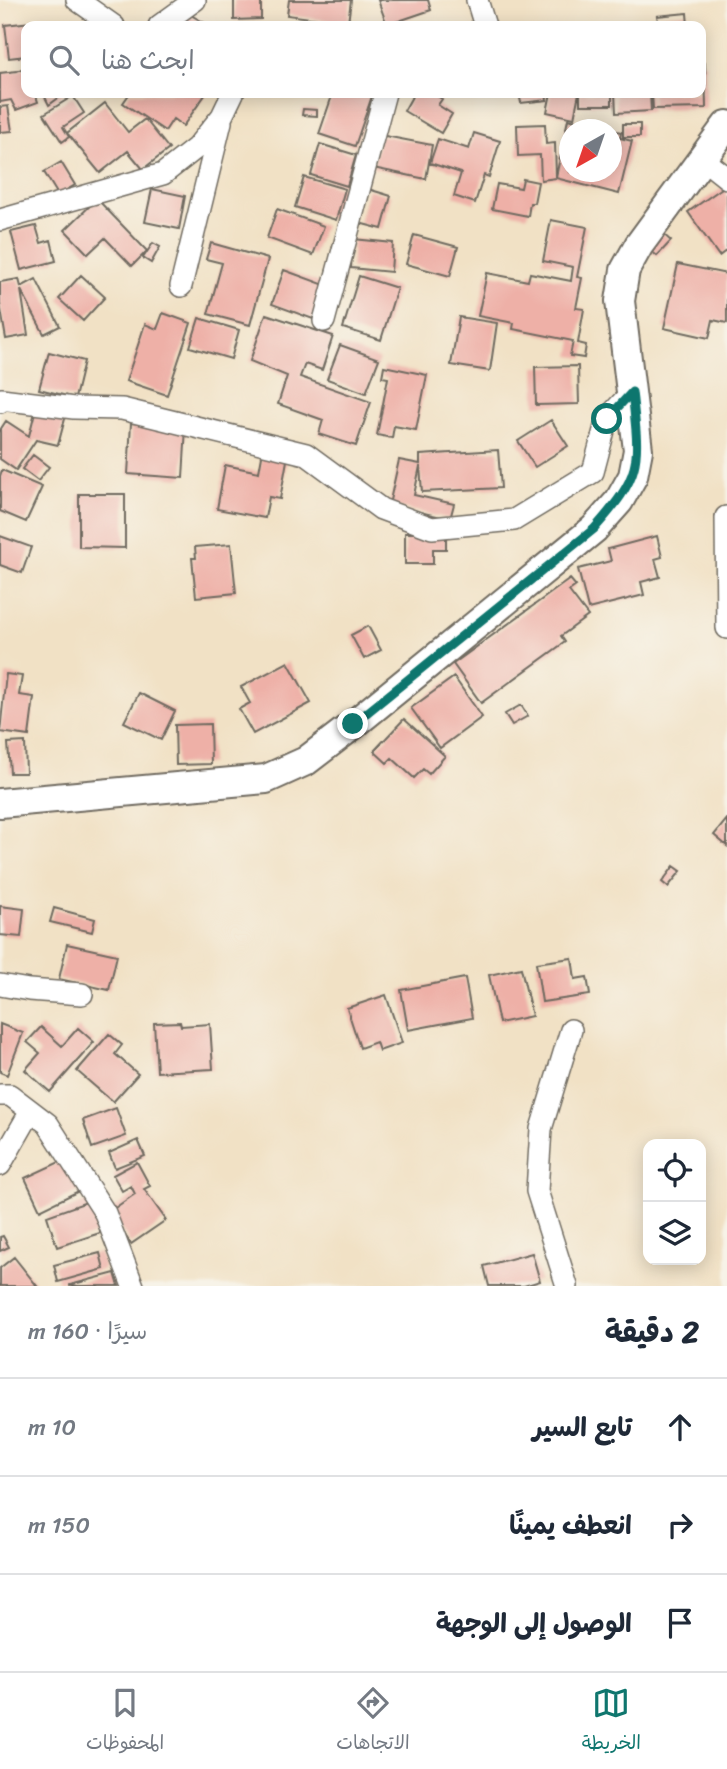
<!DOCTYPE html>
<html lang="ar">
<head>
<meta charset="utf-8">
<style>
	:root { --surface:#fff; --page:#f2f2f3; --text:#1f2937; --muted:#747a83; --line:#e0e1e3; --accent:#0f766e }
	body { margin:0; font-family:Sriracha,"Playpen Sans Arabic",sans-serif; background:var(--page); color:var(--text); direction:rtl }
	.controls { position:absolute; right:21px; bottom:21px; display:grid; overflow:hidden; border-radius:14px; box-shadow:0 4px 18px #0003 }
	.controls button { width:63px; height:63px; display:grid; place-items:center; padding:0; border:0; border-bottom:2px solid var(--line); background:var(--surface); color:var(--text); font:35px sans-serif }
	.compass { position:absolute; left:559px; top:119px; width:63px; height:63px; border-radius:50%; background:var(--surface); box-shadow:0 4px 18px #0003; rotate:220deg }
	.stop { position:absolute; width:21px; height:21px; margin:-16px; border:5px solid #0f766e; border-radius:50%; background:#fff }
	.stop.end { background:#0f766e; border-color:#fff; box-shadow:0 2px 7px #0008 }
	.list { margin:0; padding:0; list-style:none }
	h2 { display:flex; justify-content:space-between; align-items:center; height:91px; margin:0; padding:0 28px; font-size:30px }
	h2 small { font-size:23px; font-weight:400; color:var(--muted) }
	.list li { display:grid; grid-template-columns:46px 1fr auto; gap:21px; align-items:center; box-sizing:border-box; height:98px; padding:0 28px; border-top:2px solid var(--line) }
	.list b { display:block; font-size:26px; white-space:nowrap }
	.list em { font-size:23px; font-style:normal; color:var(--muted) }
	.icon { flex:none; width:38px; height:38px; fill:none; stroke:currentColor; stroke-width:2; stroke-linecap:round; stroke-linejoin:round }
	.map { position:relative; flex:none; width:727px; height:1286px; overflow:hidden; direction:ltr }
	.search { position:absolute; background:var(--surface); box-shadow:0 4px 18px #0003; left:21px; right:21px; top:21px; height:77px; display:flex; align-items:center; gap:18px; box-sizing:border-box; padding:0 24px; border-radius:14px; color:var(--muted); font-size:26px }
	.sheet { height:385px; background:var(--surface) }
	nav { display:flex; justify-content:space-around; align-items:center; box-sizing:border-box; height:98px; border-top:2px solid var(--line); background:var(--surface); font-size:19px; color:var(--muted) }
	nav a { display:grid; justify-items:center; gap:4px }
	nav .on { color:var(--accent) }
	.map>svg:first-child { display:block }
</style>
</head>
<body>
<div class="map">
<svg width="727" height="1286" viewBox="0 0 727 1286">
	<rect width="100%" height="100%" fill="#f7f3e8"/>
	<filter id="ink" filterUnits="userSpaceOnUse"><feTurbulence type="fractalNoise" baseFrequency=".0143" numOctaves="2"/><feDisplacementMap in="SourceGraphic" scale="14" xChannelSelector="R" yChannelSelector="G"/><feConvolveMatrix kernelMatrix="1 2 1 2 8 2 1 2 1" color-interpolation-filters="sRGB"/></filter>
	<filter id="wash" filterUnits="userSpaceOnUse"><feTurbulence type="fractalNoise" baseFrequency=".00686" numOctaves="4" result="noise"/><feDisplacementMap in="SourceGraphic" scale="28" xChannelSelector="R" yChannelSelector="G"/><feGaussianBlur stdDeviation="1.57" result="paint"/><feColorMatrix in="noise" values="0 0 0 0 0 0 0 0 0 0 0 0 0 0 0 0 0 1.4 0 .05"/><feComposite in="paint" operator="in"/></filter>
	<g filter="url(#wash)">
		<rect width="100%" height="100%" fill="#f1e1c5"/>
		<g id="blocks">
			<path fill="#eeb0a7" d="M234,0H261V19L234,20Z
				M289,0H351L348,23L287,15Z
				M378,0H428L431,10L387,25Z
				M182,10L210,26H172Z
				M687,13L688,26H659L657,16Z
				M40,21V26H26V56L9,58L5,25Z
				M656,21L657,26H634V25Z
				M701,63H705L706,108L653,109L652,93H701Z
				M26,67V93H35L38,102L16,110L11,100L0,102V73L17,71Z
				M43,93H65L49,105Z
				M130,93H201L205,95L183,126L173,119L165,131L123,103Z
				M333,93H373L355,146L319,134Z
				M414,93H432L442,99L438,105L452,114L441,133L404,111Z
				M519,93H546L547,100L521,103Z
				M551,93H579L574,118L547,112Z
				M580,93H612V105H580Z
				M615,93H650L651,111L616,113Z
				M73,96L84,113L63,127L69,137L62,142L44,114Z
				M105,103L128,132L145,119L169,149L143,169L128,151L100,173L67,133Z
				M8,106L12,131L0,132V107Z
				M303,109L317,110V116L302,115Z
				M568,119L606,129L570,130V172H612V130L621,132L620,138L632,141L619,194L556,178L541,180L540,155L518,156L517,125L545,124L546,144L555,143L556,177Z
				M623,124H640V137H623Z
				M474,133L500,141L489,177L484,175L475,203L454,196L461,173L430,163L438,139L469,149Z
				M380,135L432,145L426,179L373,168Z
				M320,144L356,155L347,186L311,175Z
				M61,162L75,185L58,195L44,172Z
				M304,177L345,189L336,220L295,207Z
				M523,179L538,182L534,203H530L528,216L492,209L497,184L521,188Z
				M725,186L727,188V250L719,256L688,212Z
				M152,189L185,196L179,229L145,222Z
				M368,189L391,196L382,229L359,223Z
				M97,199L147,251L132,266L105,238L88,254L65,230Z
				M277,209L324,226L313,255L267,238Z
				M551,220L587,227L577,277L582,278L576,308L584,309L578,343L586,345L584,358L570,356L573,341L513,329L514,323L478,316L487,273L528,281L530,273L571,281L573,267L543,261Z
				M36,226L41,243L51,240L56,261L21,270L11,232Z
				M661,232L671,241L657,256L647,247Z
				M414,235L458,247L450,276L406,264Z
				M353,239L393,243L391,272L351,268Z
				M153,243L160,247L151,263L143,258Z
				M211,243L268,259L250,325L208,314L222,263L206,259Z
				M678,264L727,274V323L713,320L709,338L664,328Z
				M284,270L325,285L313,319L272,304Z
				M81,275L105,297L83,321L59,299Z
				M359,276L397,288L381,340L343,328Z
				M19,279L21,287L36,279L60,326L44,334L21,290L28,335L6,339L0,304V282Z
				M163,313L191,323L167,395L126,381L145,324L157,329Z
				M266,314L333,336L322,370L305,364L300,377L371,402L356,446L319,434L323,420L278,404L287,376L250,361Z
				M459,317L497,323L490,371L451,365Z
				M199,318L239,330L231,359L190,347Z
				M340,345L379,359L366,393L327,379Z
				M49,352L84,361L75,398L39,389Z
				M384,366L427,375L416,430L394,426L392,438L377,435L388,378L382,377Z
				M578,366L579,404L536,405L535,367Z
				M36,408L66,415L58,445L36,440L16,470L0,459V430L6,421L29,436Z
				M551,420L568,446L535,467L518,441Z
				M131,423L186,427L183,478L128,474Z
				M263,450L288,455L280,499L269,497L265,518L217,509L225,465L259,472Z
				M498,450L501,488L422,492L420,466L414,495L454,504L450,519L389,505L399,460L420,464V455Z
				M33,455L49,467L38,481L22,469Z
				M2,470L42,487L26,522L0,511V476Z
				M79,494H125V548L79,547Z
				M405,533H446V549H433V564H405Z
				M0,536L31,547L22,573L0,565Z
				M657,536L662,557L655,559L660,577L641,582L644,595L588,609L578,569L611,561L608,549Z
				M231,544L236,593L196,597L192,558H196L195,547Z
				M570,579L576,586L569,591L588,616L561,636L565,642L481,703L453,664Z
				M368,626L381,650L364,659L351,635Z
				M288,662L311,703L253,734L239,709L250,703L241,687Z
				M6,674L22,676L19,695L34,697L29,736L0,732Z
				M454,677L482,717L440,748L411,708Z
				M139,693L175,711L161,740L124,722Z
				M521,705L528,716L512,725L505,714Z
				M404,719L445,756L429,774L423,769L414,778L392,758L387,763L374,751Z
				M210,724L211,764L176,765L175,725Z
				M25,742L26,773H10L8,743Z
				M727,819V846L714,835Z
				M674,866L681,871L668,887L662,882Z
				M0,906L24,909L21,937L0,935Z
				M54,908L95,919L92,932L50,922Z
				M67,944L117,955L109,990L59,979Z
				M572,958L575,979L587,977L590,995L542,1002L536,963Z
				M521,968L532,1016L499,1023L489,975Z
				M465,978L472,1018L408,1030L401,990Z
				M386,995L402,1043L379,1051L376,1042L360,1048L347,1008Z
				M180,1022L181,1026L210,1024L213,1069L157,1072L154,1023Z
				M0,1024L23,1033L7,1075L0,1072Z
				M41,1027L62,1046L78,1028L94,1042L50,1092L25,1070L40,1053L27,1042Z
				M109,1034L122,1045L115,1054L138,1074L113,1102L77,1071Z
				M116,1108L126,1136L92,1148L83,1120Z
				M138,1140L145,1156L115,1168L109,1153Z
				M68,1158L83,1189L40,1210L25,1178Z
				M137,1162L150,1186L144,1189L166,1220L131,1244L109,1212L135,1194L131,1186L122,1191L113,1175Z
				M95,1199L106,1231L57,1247L47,1216Z
				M3,1236L9,1247L0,1251V1237Z
				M100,1253L104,1269L58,1282L54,1265Z
				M532,1253L540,1281L524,1286H489L484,1266Z
				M14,1257L37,1286H0V1268Z
				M115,1273L119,1286H70V1285Z"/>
		</g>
	</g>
	<g filter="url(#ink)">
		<use href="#blocks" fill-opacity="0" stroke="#706b61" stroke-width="2"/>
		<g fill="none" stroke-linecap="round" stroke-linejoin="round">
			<g stroke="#706b61" stroke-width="24">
				<path id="minor" d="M77,0L114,26
					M477,0L485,26
					M159,26L195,0
					M703,159L727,178
					M0,220L163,174L196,148L222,116L233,93
					M181,286L221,122
					M324,321L385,93
					M0,402L1,399L74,408L122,409L306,454L381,509L432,528L514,520L593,472L607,419L632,392
					M726,517L727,628
					M0,985L29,990L82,994
					M0,1095H10L48,1124L105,1213L133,1286
					M0,1165L31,1111
					M567,1286L537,1191L541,1129L571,1030"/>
			</g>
			<g stroke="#706b61" stroke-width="32">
				<path id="major" d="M0,803L266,779L306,761L353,725L594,529L619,501L633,476L638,450L620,301L625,270L639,245L727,125"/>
			</g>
			<use href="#minor" stroke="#fff" stroke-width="21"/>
			<use href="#major" stroke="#fff" stroke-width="28"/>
		</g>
	</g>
	<g fill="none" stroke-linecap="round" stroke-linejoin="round" filter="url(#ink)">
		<path stroke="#0f766e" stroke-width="9" d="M353,724L594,529C643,474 640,463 632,392L607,419"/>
	</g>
</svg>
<div class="controls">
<button><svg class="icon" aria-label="locate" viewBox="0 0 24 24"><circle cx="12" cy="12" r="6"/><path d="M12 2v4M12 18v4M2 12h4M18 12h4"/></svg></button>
<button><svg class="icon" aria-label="layers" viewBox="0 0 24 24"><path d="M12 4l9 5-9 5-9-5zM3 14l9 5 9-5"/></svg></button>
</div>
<svg class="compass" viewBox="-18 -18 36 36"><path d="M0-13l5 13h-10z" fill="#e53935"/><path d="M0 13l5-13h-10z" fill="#747a83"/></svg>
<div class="stop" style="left:607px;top:419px"></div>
<div class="stop end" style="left:353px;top:724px"></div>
<div class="search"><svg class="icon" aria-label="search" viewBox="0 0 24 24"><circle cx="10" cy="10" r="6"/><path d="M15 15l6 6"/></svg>ابحث هنا</div>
</div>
<section class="sheet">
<h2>2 دقيقة<small>سيرًا · 160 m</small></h2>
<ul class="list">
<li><svg class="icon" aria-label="ahead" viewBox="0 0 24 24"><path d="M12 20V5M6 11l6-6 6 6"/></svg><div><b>تابع السير</b></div><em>10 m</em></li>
<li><svg class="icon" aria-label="right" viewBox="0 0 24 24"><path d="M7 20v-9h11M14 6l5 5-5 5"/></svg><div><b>انعطف يمينًا</b></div><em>150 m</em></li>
<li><svg class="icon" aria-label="arrive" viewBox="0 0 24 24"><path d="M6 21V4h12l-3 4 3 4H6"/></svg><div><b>الوصول إلى الوجهة</b></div></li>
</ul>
</section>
<nav>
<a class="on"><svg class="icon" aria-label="map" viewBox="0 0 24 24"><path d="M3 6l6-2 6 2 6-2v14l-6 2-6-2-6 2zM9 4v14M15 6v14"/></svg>الخريطة</a>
<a><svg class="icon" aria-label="directions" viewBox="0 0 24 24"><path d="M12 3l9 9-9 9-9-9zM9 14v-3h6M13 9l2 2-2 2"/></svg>الاتجاهات</a>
<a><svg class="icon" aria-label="saved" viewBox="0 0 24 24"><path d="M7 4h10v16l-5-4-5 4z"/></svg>المحفوظات</a>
</nav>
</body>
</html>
